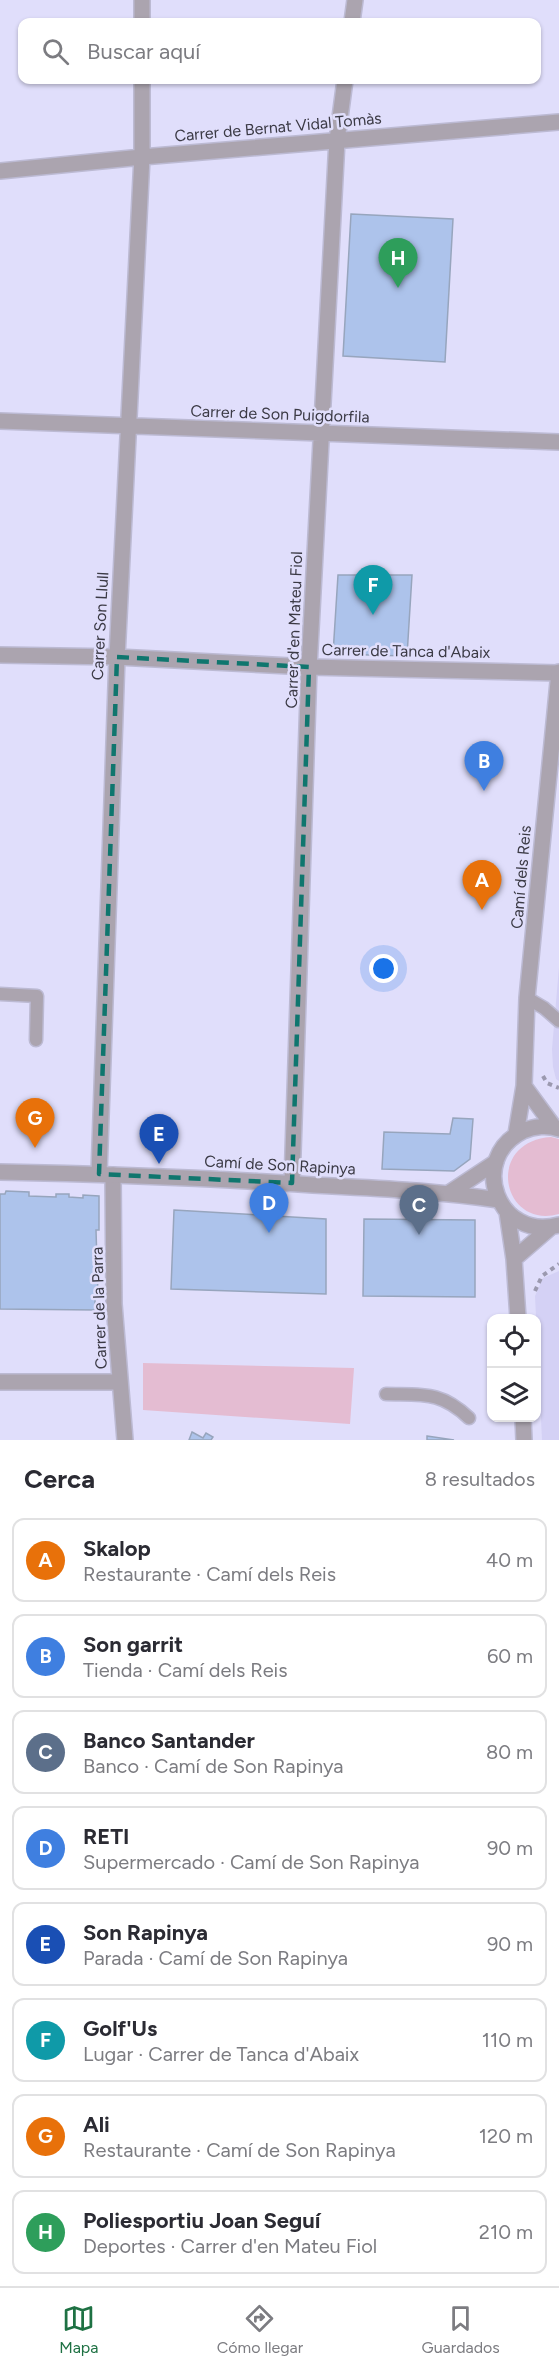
<!DOCTYPE html>
<html lang="es">
<head>
<meta charset="utf-8">
<style>
	:root { --surface:#fff; --page:#f2f2f3; --text:#2b2b33; --muted:#7c7c81; --line:#e1e1e2; --accent:#1e7143 }
	body { margin:0; font-family:Figtree,sans-serif; background:var(--page); color:var(--text) }
	.controls { position:absolute; right:18px; bottom:18px; display:grid; overflow:hidden; border-radius:12px; box-shadow:0 2px 4px #0004 }
	.controls button { width:54px; height:54px; display:grid; place-items:center; padding:0; border:0; border-bottom:2px solid var(--line); background:var(--surface); color:var(--text); font:30px sans-serif }
	.you { position:absolute; left:384px; top:969px; width:21px; height:21px; margin:-15px; border:4px solid #fff; border-radius:50%; background:#1a73e8; box-shadow:0 0 0 9px #1a73e833 }
	.badge { display:grid; place-items:center; width:39px; height:39px; border-radius:50%; background:var(--accent); color:#fff; font-size:20px; font-weight:700 }
	.pin { position:absolute; translate:-50% -50px; filter:drop-shadow(0 2px 3px #0008) }
	.pin::after { content:''; position:absolute; top:32px; width:21px; height:18px; background:inherit; clip-path:polygon(0 0,100% 0,50% 100%) }
	.list { margin:0; padding:0; list-style:none }
	h2 { display:flex; justify-content:space-between; align-items:center; height:78px; margin:0; padding:0 24px; font-size:26px }
	h2 small { font-size:20px; font-weight:400; color:var(--muted) }
	.list li { display:grid; grid-template-columns:39px 1fr auto; gap:18px; align-items:center; box-sizing:border-box; height:84px; margin:0 12px 12px; padding:0 12px; border:2px solid var(--line); border-radius:12px }
	.list b { display:block; font-size:22px; white-space:nowrap }
	.list p { margin:0; font-size:20px; white-space:nowrap; color:var(--muted) }
	.list em { font-size:20px; font-style:normal; color:var(--muted) }
	.icon { flex:none; width:33px; height:33px; fill:none; stroke:currentColor; stroke-width:2; stroke-linecap:round; stroke-linejoin:round }
	.map { position:relative; flex:none; width:559px; height:1440px; overflow:hidden }
	.search { position:absolute; background:var(--surface); box-shadow:0 2px 4px #0004; left:18px; right:18px; top:18px; height:66px; display:flex; align-items:center; gap:15px; box-sizing:border-box; padding:0 21px; border-radius:12px; color:var(--muted); font-size:22px }
	.sheet { height:846px; background:var(--surface) }
	nav { display:flex; justify-content:space-around; align-items:center; box-sizing:border-box; height:84px; border-top:2px solid var(--line); background:var(--surface); font-size:16px; color:var(--muted) }
	nav a { display:grid; justify-items:center; gap:3px }
	nav .on { color:var(--accent) }
	.map>svg:first-child { display:block }
</style>
</head>
<body>
<div class="map">
<svg width="559" height="1440" viewBox="0 0 559 1440">
	<rect width="100%" height="100%" fill="#e0defb"/>
	<path fill="#d4d1f5" d="M559,967V1081L556,1079L553,1067L552,1049Z
		M559,1271V1440H542L535,1296L543,1278Z"/>
	<path fill="#e4bcd2" d="M551,1137L559,1139V1214C502,1230 484,1142 551,1137Z
		M143,1363L354,1368L350,1424L143,1410Z"/>
	<path fill="#adc3eb" stroke="#97a5bd" stroke-width="1.5" d="M351,214L453,219L445,362L343,356Z
		M338,575H412L407,656L333,654Z
		M453,1118L473,1119L470,1159L454,1171L382,1169L384,1132L450,1134Z
		M6,1191L29,1192V1196L56,1197V1194H69V1197L83,1198V1195L99,1196V1230H96L98,1295H95V1310L0,1309V1194H5Z
		M174,1210L326,1219V1294L171,1289Z
		M364,1219L475,1220V1297L363,1296Z
		M192,1432L203,1438L206,1433L213,1437L211,1440H189Z
		M427,1436L454,1440H427Z"/>
	<g fill="none" stroke-linecap="round" stroke-linejoin="round">
		<g stroke="#bcbad3" stroke-width="15">
			<path id="service" d="M0,994L37,996L36,1040
				M527,998L544,1008L559,1021
				M386,1394C423,1395 441,1391 469,1418"/>
		</g>
		<g stroke="#bcbad3" stroke-width="18">
			<path id="minor" d="M142,0V22
				M352,22L355,0
				M0,171L142,157L559,122
				M0,421L559,442
				M0,655L117,657L309,667L559,673
				M99,1174L117,657L142,157V80
				M113,1175L114,1304L125,1440
				M292,1183L309,667L337,140L345,80
				M0,1382H120"/>
		</g>
		<g stroke="#bcbad3" stroke-width="18">
			<path id="tertiary" d="M524,1086L554,1127
				M559,1129C548,1125 534,1126 523,1131C467,1159 498,1242 559,1225
				M516,1134L524,1086L527,998L559,672
				M0,1172C104,1174 209,1178 313,1185C375,1188 437,1191 499,1200
				M449,1193L496,1162
				M507,1212L514,1259L518,1318
				M514,1259L551,1227
				M523,1418L524,1440"/>
		</g>
		<path stroke="#9b99af" stroke-width="4" stroke-dasharray="4.5 4.5" stroke-linecap="butt" d="M543,1076L547,1083L559,1088
			M535,1291L542,1276L559,1264
			M536,1372L538,1409"/>
		<use href="#service" stroke="#aba4af" stroke-width="12"/>
		<use href="#minor" stroke="#aba4af" stroke-width="15"/>
		<use href="#tertiary" stroke="#aba4af" stroke-width="15"/>
	</g>
	<path fill="none" stroke="#0f766e" stroke-width="4.5" stroke-dasharray="12 8" stroke-linejoin="round" d="M117,657L309,667L292,1183L99,1174Z"/>
	<g text-anchor="middle" dominant-baseline="central" stroke-width="5" stroke-linejoin="round" paint-order="stroke">
		<g font-size="16" fill="#3b3a45" stroke="#e0defb">
			<text transform="translate(278 127) rotate(-5)">Carrer de Bernat Vidal Tomàs</text>
			<text transform="translate(280 414) rotate(2)">Carrer de Son Puigdorfila</text>
			<text transform="translate(100 626) rotate(-87)">Carrer Son Llull</text>
			<text transform="translate(294 630) rotate(-88)">Carrer d'en Mateu Fiol</text>
			<text transform="translate(406 651) rotate(1)">Carrer de Tanca d'Abaix</text>
			<text transform="translate(521 877) rotate(-85)">Camí dels Reis</text>
			<text transform="translate(280 1165) rotate(3)">Camí de Son Rapinya</text>
			<text transform="translate(99 1308) rotate(-92)">Carrer de la Parra</text>
		</g>
	</g>
</svg>
<div class="controls">
<button><svg class="icon" aria-label="locate" viewBox="0 0 24 24"><circle cx="12" cy="12" r="6"/><path d="M12 2v4M12 18v4M2 12h4M18 12h4"/></svg></button>
<button><svg class="icon" aria-label="layers" viewBox="0 0 24 24"><path d="M12 4l9 5-9 5-9-5zM3 14l9 5 9-5"/></svg></button>
</div>
<div class="you"></div>
<div class="pin badge" style="left:482px;top:910px;background:#e8710a">A</div>
<div class="pin badge" style="left:484px;top:791px;background:#3f7fe0">B</div>
<div class="pin badge" style="left:419px;top:1235px;background:#5c6f8a">C</div>
<div class="pin badge" style="left:269px;top:1233px;background:#3f7fe0">D</div>
<div class="pin badge" style="left:159px;top:1164px;background:#1a4fb4">E</div>
<div class="pin badge" style="left:373px;top:615px;background:#0f9aa8">F</div>
<div class="pin badge" style="left:35px;top:1148px;background:#e8710a">G</div>
<div class="pin badge" style="left:398px;top:288px;background:#2e9e5b">H</div>
<div class="search"><svg class="icon" aria-label="search" viewBox="0 0 24 24"><circle cx="10" cy="10" r="6"/><path d="M15 15l6 6"/></svg>Buscar aquí</div>
</div>
<section class="sheet">
<h2>Cerca<small>8 resultados</small></h2>
<ul class="list">
<li><span class="badge" style="background:#e8710a">A</span><div><b>Skalop</b><p>Restaurante · Camí dels Reis</p></div><em>40 m</em></li>
<li><span class="badge" style="background:#3f7fe0">B</span><div><b>Son garrit</b><p>Tienda · Camí dels Reis</p></div><em>60 m</em></li>
<li><span class="badge" style="background:#5c6f8a">C</span><div><b>Banco Santander</b><p>Banco · Camí de Son Rapinya</p></div><em>80 m</em></li>
<li><span class="badge" style="background:#3f7fe0">D</span><div><b>RETI</b><p>Supermercado · Camí de Son Rapinya</p></div><em>90 m</em></li>
<li><span class="badge" style="background:#1a4fb4">E</span><div><b>Son Rapinya</b><p>Parada · Camí de Son Rapinya</p></div><em>90 m</em></li>
<li><span class="badge" style="background:#0f9aa8">F</span><div><b>Golf'Us</b><p>Lugar · Carrer de Tanca d'Abaix</p></div><em>110 m</em></li>
<li><span class="badge" style="background:#e8710a">G</span><div><b>Ali</b><p>Restaurante · Camí de Son Rapinya</p></div><em>120 m</em></li>
<li><span class="badge" style="background:#2e9e5b">H</span><div><b>Poliesportiu Joan Seguí</b><p>Deportes · Carrer d'en Mateu Fiol</p></div><em>210 m</em></li>
</ul>
</section>
<nav>
<a class="on"><svg class="icon" aria-label="map" viewBox="0 0 24 24"><path d="M3 6l6-2 6 2 6-2v14l-6 2-6-2-6 2zM9 4v14M15 6v14"/></svg>Mapa</a>
<a><svg class="icon" aria-label="directions" viewBox="0 0 24 24"><path d="M12 3l9 9-9 9-9-9zM9 14v-3h6M13 9l2 2-2 2"/></svg>Cómo llegar</a>
<a><svg class="icon" aria-label="saved" viewBox="0 0 24 24"><path d="M7 4h10v16l-5-4-5 4z"/></svg>Guardados</a>
</nav>
</body>
</html>
